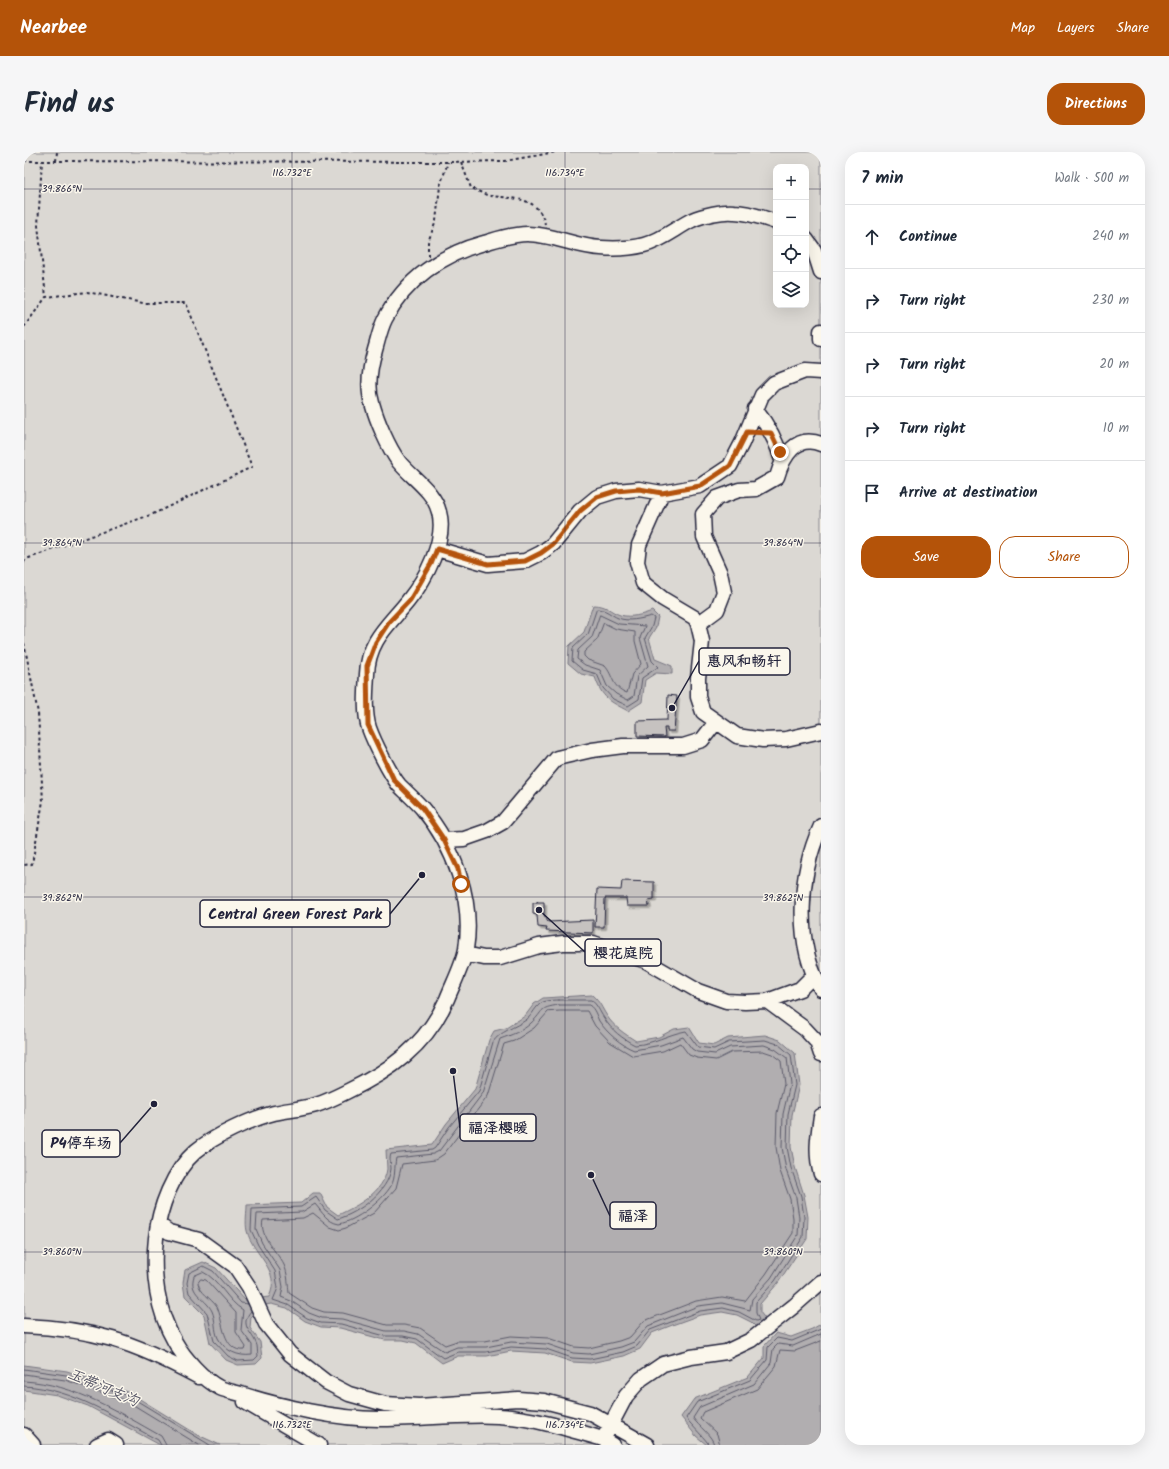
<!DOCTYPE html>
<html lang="en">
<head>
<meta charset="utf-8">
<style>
	:root { --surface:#fff; --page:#f6f6f7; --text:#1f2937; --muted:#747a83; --line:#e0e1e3; --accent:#b45309 }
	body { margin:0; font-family:Kalam,"LXGW WenKai TC",sans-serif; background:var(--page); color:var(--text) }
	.controls { position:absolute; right:12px; top:12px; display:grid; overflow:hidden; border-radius:8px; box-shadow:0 4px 16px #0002 }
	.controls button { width:36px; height:36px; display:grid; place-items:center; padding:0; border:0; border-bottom:1px solid var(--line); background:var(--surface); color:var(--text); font:20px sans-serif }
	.stop { position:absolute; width:12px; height:12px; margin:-9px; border:3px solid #b45309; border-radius:50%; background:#fff }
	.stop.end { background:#b45309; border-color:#fff; box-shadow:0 1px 4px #0008 }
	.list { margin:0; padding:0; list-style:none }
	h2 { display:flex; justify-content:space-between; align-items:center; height:52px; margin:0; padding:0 16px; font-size:17px }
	h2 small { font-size:13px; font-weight:400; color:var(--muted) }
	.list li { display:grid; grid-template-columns:26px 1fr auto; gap:12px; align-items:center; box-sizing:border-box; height:64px; padding:0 16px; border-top:1px solid var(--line) }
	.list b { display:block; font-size:15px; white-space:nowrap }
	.list em { font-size:13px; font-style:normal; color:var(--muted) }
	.actions { display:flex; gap:8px; padding:12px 16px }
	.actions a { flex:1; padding:9px 0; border:1px solid var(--accent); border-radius:16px; text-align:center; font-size:14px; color:var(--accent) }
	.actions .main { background:var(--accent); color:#fff }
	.icon { flex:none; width:22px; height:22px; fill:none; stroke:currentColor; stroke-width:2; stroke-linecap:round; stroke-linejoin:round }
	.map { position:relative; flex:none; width:797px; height:1293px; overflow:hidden; border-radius:16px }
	header { display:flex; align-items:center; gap:24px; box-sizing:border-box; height:56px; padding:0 20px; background:var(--accent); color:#fff }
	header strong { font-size:19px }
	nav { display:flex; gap:22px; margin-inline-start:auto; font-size:14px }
	.intro { display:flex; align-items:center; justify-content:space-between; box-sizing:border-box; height:96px; padding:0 24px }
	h1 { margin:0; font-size:28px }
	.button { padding:10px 18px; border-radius:16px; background:var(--accent); color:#fff; font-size:14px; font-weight:700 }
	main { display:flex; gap:24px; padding:0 24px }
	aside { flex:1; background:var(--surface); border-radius:16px; box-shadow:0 4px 16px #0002 }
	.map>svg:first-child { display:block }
</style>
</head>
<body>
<header>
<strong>Nearbee</strong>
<nav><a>Map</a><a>Layers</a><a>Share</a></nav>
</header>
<div class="intro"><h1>Find us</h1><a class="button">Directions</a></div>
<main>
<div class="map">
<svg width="797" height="1293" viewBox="0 0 797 1293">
	<defs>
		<filter id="shadow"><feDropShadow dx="2.5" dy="2.5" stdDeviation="0" flood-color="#0004"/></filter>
	</defs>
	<rect width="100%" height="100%" fill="#fbf7ec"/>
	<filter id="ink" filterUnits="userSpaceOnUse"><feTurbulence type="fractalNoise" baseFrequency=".025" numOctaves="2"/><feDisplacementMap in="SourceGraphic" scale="8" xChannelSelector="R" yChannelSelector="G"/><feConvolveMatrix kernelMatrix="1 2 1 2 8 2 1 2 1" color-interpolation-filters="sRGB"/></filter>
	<g filter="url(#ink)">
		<path fill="#dbd8d3" stroke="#7e7d87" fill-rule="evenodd" d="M0,0H797V1293H0ZM752,15H782V153H752Z"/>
		<path fill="#b1aeb0" stroke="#787681" d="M569,453C583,453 585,459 596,463C607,466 618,463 628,459L634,465L632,475L625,486L631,507L648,514V522L632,521L621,528L618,550L604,559C585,549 578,546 571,525L557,522L544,511L545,494L560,480Z
			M568,843C577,851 577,855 583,864C590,875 601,882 612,889L635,885L650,877L665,875L675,891L690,893L704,886L741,883L756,888L771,901L775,933L768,963L767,995L771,1015L780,1043L784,1065L783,1087L754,1131L736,1152V1160L742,1168L733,1176L727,1170L713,1163L698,1160L676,1163L651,1172L628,1181L616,1197L600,1204L566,1211L548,1210L521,1201L487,1199L463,1204H434L418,1211L392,1191L379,1188H361L316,1176L297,1175L281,1169L263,1156L247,1152L236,1154L227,1165L226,1176L236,1190L238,1206L232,1212L214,1213L202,1208L186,1191L180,1163L161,1144L159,1131L161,1118L179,1110L192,1116L221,1148L245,1145C258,1118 229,1103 223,1079C221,1071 223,1061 223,1053L277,1051L289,1041H296L303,1055L314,1063C333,1054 360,1040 363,1017C363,1011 362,1004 362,998L408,993L422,972L451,937L465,888L470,879L482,876L501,864L510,852L519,846Z
			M797,1172V1293H683L672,1284L657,1265L670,1247L724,1225L740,1206V1194L752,1181L767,1185L788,1177Z
			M0,1213L43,1219L106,1241L174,1283L196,1293H136L64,1254L33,1243L0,1238Z"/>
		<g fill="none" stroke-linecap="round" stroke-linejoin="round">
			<path stroke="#5b5a6a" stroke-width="1" d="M573,457C582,457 587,463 594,466C604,470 617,467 627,464L630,466L628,474L621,486L628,509L634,515L618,526L615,547L604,554L589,547L579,536L573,522L559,518L548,509L549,496L564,482Z
				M576,463L595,472L621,474L616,486L624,514L613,524L610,544L604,548L592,542L583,534L576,518L561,513L553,507L554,498L568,485Z
				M580,471L592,477L611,480V489L617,512L608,522L603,541C587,535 590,524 581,514L564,508L560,504V500L573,488Z
				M535,848H567C574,853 575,859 580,866C587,878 599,887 611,893C629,892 644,882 662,879L674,895L690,897L705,890L741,888L754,892L767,903L771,933L764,962L763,995L767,1016L777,1044L780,1065L779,1085L751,1129L732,1150V1161L735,1168L732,1169L715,1160L699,1156L676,1159L626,1178L613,1194L599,1200L566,1207L548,1206L522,1197L487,1195L462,1200H434L419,1206L393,1187L379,1184H361L317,1172L297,1171L283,1166L264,1153L249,1148L254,1136L251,1119L234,1093L227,1078L228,1057L277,1055L292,1045L301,1058L314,1067C334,1061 364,1040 367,1017C367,1012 365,1007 367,1002L408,998L411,996L425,975L455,939L469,890C475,880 492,875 502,868C509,863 511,854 519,850C524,848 530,848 535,848Z
				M535,853H565C571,857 572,863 575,869C583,881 597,893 610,898L637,893L659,885L668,897L673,900L691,902L706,895L740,893L751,897L763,906L766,932L759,962L758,995L762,1018L772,1046L775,1065L774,1083L747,1126L728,1147L726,1158L698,1151L674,1154L624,1174L610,1190L597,1195L565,1202L549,1201L523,1192L487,1190L462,1195H433L421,1200L394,1182L380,1179H362L318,1167L298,1166L285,1161L267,1149L257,1145L259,1135L256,1118L238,1091L232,1077L233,1062L278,1060L291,1052C298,1060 303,1070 315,1072C332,1069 358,1049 367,1034C372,1025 370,1015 372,1006L409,1002L415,999L459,941L476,887C487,883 499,879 507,871C521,859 513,856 535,853Z
				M536,859H563L571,874L586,890L609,904L639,899L656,891L665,903L673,906L692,908L708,900L739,899L748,902L757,909L760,932L753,961L752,995L756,1019L766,1047L769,1066V1081L742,1122L721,1149L698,1145L672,1149L620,1169L606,1185L595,1189L565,1196L550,1195L524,1186L487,1184L461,1189H433L421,1193L396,1176L380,1173H363L319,1161L300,1160L288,1156L265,1141C264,1133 264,1121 260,1113C253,1099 235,1085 239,1068L279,1066L289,1061L306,1075L315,1078L322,1076L350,1061L372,1036L378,1012L411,1008L420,1002L464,944L480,892L490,889L510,876L524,860Z
				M179,1120C196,1128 203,1149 219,1158L217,1178L228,1193V1203C214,1205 201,1199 194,1186C190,1178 192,1168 188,1159C181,1145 164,1142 170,1124Z
				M177,1127L182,1128L212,1161V1180L222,1195L221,1198C198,1201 199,1166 193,1155C187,1146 176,1141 174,1131Z
				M224,1152L217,1151L189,1119L179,1114L165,1121L163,1131L165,1141L183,1161L190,1189L204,1204L214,1209L230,1208L234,1204C233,1200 234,1194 232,1191C227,1179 215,1173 227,1159
				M0,1217L42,1223L105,1244L186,1293
				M0,1222L41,1228L103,1249L175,1293
				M0,1229C51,1232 94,1260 137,1284L142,1293
				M0,1234C51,1237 91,1266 134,1288L137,1293
				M685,1293C684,1289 666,1272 662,1266L673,1250L726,1228L743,1208L744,1195L753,1186L768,1189L797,1177
				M690,1293C689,1284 674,1274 669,1266L676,1255L730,1232L747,1211L749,1197L754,1192L769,1194L797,1182
				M696,1293L693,1282L676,1266L679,1260L733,1237L752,1214L756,1198L771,1199L797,1189"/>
		</g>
		<path fill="#c6c2c0" stroke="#22223b" filter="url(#shadow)" d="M644,543L653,544L650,579H643V576H640L641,585L613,584V569L643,568Z
			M598,729L630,730V747L624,748L625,754H603L602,746H581L580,775H571L573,737L597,738Z
			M513,749L514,750H520V763L524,770L569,768V781L522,779L523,776L514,775L513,763L509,762V751H513Z"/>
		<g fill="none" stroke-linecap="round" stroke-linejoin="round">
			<g stroke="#22223b" stroke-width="17">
				<path id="minor" d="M782,87L790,98L797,120
					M797,179V187
					M731,257C743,272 753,290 758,308
					M638,341L615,393L613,410L619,431L639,447L671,466L674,472L678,489L674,526V545L679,560L713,584L739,588L762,587L797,579
					M413,397L464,412L501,409L517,401L529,392L556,359L573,345L592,339L615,337L638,341L676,334L706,314L718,291L738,243L750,231L781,219L797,220
					M674,472L693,458L700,440L696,421L680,385L679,362L693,346L715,338L732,337L753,325C759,304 772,282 797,292
					M797,674C775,722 770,790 797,837
					M420,688L440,687L463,679L479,670L533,606L568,598L599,594H659L678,588L692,570
					M441,802L460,806H476L515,794L539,791H569L622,809L674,839L702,849L721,850L743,849L776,837L789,824
					M743,849L781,877L793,890L797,902
					M797,964C794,984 791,1002 797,1022
					M134,1072L145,1080L175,1088L211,1114L225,1135L242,1172L266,1202L302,1230L325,1242L361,1252L395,1254L494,1247L520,1249L566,1261L623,1293
					M0,1174C28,1175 60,1179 88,1187C116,1195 149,1211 175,1225
					M221,1250L295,1293
					M582,1282L602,1244L617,1227L639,1212L667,1205L702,1200L727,1188L770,1154L797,1130
					M0,1283L9,1293
					M73,1293L84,1288L92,1293
					M589,1293L579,1287C545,1277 510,1266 474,1264C434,1262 395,1267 355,1267C313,1267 258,1255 217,1242C210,1240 203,1239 196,1236C180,1228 160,1206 151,1190C133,1159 128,1121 132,1086C135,1056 149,1019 172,999C190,984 227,967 250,961C264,958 278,957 292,953C302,950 312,945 322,940C366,919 402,894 423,847C429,832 439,813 442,797C450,748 430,694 398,656C391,648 383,641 375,633C366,622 350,590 345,576C340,561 342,539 343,522C344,488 365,473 384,449C401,428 423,388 415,360C410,339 388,326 375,310C364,295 353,269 348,251C343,235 346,215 351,198C354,188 356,177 361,167C381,128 418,102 460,91C474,87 489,82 503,82C528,82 552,95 577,96C590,97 608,96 620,93C639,88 652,76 668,68C679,63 698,59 710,60C724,60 739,66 752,70"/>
			</g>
			<path stroke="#22223b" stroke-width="2" stroke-dasharray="3 3" stroke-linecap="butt" d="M0,9L424,10L481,9L532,0
				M32,9L33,0
				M437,10L447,36C453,38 460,43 467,44C490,47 514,44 521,72
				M404,104V90L412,69L416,34L424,10
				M0,175L22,145
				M0,410L2,407L129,362L228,315L162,151H119L63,140L22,145L14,73L18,9
				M0,491L14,561L19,649L8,712L0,713"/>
			<use href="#minor" stroke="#fbf7ec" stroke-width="14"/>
		</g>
	</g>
	<g fill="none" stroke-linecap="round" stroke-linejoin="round" filter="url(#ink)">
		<path stroke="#b45309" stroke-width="5" d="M437,732L434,717L420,688L399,657L370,628L344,573L343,514L352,490L365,470L386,448L407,412L413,397L464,412L501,409L517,401L529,392L556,359L573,345L592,339L615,337L638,341L676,334L706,314L723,280L747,281L756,300"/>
	</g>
	<path fill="none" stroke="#22223b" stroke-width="1" stroke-opacity="0.45" d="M268,0V1293M541,0V1293M0,37H752M782,37H797M0,391H797M0,745H797M0,1100H797"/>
	<g text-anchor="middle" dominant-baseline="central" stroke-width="3" stroke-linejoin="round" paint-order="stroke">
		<g font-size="15" font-style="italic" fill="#545364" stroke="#fbf7ec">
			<text transform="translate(79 1236) rotate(23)">玉带河支沟</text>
		</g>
	</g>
	<g font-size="10" text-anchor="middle" fill="#22223b" stroke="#fbf7ec" stroke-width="3" stroke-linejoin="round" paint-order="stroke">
		<text x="268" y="24">116.732°E</text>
		<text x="541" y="24">116.734°E</text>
		<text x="38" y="40">39.866°N</text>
		<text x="38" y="394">39.864°N</text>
		<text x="759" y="394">39.864°N</text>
		<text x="38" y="749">39.862°N</text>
		<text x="759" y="749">39.862°N</text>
		<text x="38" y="1103">39.860°N</text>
		<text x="759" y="1103">39.860°N</text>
		<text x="268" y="1276">116.732°E</text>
		<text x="541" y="1276">116.734°E</text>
	</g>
	<path fill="none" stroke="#22223b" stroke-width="1.5" d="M648 556L675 509M398 723L366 762M515 758L561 800M429 919L436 976M130 952L96 991M567 1023L586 1064"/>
	<g fill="#22223b" stroke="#fbf7ec" stroke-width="1.5">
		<circle cx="648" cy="556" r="4"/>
		<circle cx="398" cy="723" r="4"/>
		<circle cx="515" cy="758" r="4"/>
		<circle cx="429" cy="919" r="4"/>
		<circle cx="130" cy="952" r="4"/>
		<circle cx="567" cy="1023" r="4"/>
	</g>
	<g fill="#fbf7ec" stroke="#22223b" stroke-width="1.5">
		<rect x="675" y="496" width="91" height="27" rx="4"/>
		<rect x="176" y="748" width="190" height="27" rx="4"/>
		<rect x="561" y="787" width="76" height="27" rx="4"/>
		<rect x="436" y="962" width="76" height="27" rx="4"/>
		<rect x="18" y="978" width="78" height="27" rx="4"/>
		<rect x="586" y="1050" width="46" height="27" rx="4"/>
	</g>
	<g font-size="15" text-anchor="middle" font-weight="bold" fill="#22223b">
		<text x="720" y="514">惠风和畅轩</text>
		<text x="271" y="767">Central Green Forest Park</text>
		<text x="599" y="806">樱花庭院</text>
		<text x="474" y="981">福泽樱暖</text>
		<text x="57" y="996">P4停车场</text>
		<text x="609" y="1069">福泽</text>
	</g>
</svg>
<div class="controls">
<button>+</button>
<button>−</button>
<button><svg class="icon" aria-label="locate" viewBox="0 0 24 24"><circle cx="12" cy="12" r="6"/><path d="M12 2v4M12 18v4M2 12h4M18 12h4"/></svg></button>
<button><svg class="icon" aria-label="layers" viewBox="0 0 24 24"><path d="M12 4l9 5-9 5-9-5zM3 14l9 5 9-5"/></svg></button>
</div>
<div class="stop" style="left:437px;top:732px"></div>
<div class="stop end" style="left:756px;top:300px"></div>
</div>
<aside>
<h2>7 min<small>Walk · 500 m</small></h2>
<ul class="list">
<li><svg class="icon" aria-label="ahead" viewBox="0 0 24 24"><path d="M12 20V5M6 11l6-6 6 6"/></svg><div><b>Continue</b></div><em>240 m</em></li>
<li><svg class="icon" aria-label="right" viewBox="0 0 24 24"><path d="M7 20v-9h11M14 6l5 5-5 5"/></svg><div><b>Turn right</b></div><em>230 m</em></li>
<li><svg class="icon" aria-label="right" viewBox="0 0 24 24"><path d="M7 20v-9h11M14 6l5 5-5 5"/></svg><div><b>Turn right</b></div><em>20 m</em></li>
<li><svg class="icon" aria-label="right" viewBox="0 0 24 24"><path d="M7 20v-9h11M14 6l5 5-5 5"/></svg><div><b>Turn right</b></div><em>10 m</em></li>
<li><svg class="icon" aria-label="arrive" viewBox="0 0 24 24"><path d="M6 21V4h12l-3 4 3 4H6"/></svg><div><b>Arrive at destination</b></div></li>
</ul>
<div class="actions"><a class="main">Save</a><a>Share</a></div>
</aside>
</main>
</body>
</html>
